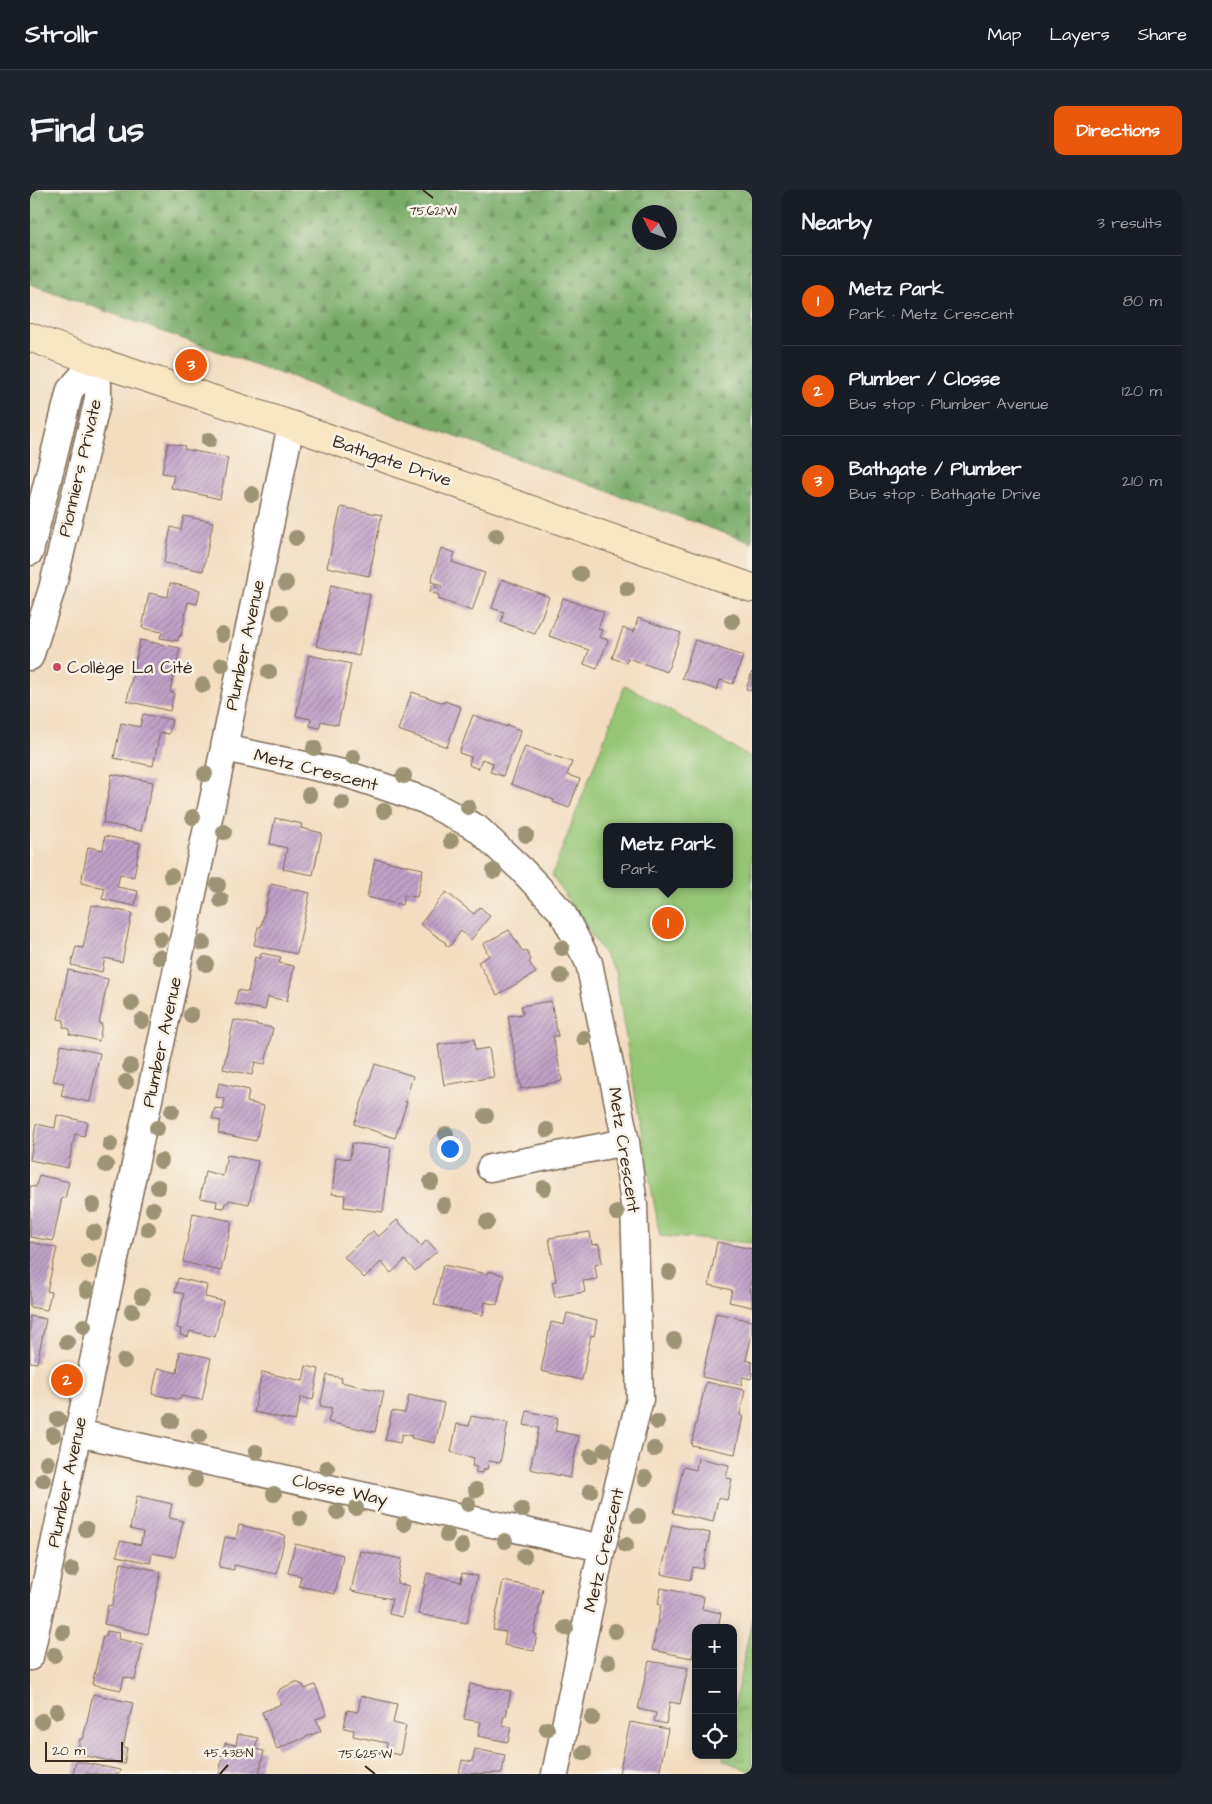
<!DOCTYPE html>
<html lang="en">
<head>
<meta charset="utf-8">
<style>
	:root { --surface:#171b24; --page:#20242c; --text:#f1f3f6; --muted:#9ea1a6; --line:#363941; --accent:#ea580c }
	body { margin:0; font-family:"Architects Daughter",sans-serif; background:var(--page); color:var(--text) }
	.controls { position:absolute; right:15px; bottom:15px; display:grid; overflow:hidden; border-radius:10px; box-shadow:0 2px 12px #0003 }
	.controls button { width:45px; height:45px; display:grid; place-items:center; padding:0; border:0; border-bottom:1px solid var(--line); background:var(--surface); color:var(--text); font:25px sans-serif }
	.compass { position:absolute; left:602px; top:15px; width:45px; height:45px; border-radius:50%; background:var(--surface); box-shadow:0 2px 12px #0003; rotate:312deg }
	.scale { position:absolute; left:15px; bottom:12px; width:78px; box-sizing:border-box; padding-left:5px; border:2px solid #3b2a1e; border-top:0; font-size:14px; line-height:18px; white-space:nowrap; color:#3b2a1e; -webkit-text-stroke:4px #f7f3e8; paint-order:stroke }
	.you { position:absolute; left:419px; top:958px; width:18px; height:18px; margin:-12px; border:4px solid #fff; border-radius:50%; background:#1a73e8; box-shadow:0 0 0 8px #1a73e833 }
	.badge { display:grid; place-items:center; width:32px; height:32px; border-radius:50%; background:var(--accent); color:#fff; font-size:16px; font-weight:700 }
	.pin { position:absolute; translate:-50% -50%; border:2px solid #fff; box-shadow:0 1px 5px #0006 }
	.popup { position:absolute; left:573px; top:633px; width:130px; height:65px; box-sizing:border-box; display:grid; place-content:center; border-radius:10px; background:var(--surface); filter:drop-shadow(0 1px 4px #0005); font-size:16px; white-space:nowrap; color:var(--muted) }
	.popup b { font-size:19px; color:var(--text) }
	.popup::after { content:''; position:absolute; left:50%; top:100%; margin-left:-10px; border:10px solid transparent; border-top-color:var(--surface) }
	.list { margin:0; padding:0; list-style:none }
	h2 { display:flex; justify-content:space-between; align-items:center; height:65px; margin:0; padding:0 20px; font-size:21px }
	h2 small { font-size:16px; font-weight:400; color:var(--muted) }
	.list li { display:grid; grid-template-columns:32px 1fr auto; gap:15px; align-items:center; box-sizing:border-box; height:90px; padding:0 20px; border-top:1px solid var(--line) }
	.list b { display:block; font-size:19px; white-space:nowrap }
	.list p { margin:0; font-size:16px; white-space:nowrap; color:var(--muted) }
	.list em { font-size:16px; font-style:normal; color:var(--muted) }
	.icon { flex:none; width:28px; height:28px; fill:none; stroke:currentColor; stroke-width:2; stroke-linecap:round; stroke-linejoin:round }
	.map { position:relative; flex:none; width:722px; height:1584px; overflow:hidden; border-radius:10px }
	header { display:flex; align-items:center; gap:30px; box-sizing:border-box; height:70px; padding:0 25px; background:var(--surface); border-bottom:1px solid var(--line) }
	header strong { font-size:24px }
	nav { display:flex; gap:28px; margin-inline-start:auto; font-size:18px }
	.intro { display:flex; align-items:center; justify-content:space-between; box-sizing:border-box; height:120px; padding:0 30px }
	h1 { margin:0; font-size:35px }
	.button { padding:12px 22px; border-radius:10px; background:var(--accent); color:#fff; font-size:18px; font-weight:700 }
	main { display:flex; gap:30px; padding:0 30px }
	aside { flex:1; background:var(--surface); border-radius:10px; box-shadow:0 2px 12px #0003 }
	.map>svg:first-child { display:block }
</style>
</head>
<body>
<header>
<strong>Strollr</strong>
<nav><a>Map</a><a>Layers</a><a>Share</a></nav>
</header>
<div class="intro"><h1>Find us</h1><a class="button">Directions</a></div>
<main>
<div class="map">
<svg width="722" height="1584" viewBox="0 0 722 1584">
	<defs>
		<pattern id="grass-tufts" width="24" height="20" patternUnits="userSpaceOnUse" patternTransform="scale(1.25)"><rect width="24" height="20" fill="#95c676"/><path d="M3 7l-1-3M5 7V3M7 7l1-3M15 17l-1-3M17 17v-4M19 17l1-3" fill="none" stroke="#7ba160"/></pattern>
		<pattern id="forest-firs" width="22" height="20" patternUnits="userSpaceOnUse" patternTransform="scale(1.25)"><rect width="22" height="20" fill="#78ab67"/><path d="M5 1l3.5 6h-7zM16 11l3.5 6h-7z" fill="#648b54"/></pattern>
		<pattern id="building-hatch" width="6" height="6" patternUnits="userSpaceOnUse" patternTransform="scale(1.25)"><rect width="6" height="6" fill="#bfa1c8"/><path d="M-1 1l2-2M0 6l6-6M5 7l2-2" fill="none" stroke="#9c83a2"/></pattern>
	</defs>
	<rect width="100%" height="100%" fill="#f7f3e8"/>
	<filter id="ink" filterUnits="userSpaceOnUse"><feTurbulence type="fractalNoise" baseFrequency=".02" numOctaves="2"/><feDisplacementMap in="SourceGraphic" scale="10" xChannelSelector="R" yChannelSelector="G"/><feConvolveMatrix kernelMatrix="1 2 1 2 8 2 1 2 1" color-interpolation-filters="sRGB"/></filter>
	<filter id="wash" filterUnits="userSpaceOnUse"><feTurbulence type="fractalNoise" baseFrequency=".0096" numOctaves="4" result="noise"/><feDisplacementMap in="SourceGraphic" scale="20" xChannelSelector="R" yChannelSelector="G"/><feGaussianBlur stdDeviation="1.12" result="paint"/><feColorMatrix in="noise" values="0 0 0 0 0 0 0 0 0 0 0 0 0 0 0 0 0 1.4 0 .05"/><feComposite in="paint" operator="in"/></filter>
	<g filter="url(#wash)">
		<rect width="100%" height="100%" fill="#f3ddc0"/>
		<path fill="url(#grass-tufts)" stroke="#68784a" d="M722,1429V1582L693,1570L694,1565H703V1521Z"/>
		<path fill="url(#forest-firs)" stroke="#5a6a42" fill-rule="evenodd" d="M0,0H722V353L0,94ZM610,22H640V52H610Z"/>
		<path fill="#95c676" stroke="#68784a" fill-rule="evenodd" d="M595,495L722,568V1053L630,1046L611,940L585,781L522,685ZM577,637H699V694H577Z"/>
		<g id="blocks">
			<path fill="url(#building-hatch)" d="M138,253L155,256L154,259L198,268L190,309L141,298L144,285L132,283Z
				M311,317L352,325L339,386L297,377Z
				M154,326L183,332L173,381L134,373L141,337L151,340Z
				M411,358L425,363L422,372L455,383L442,421L408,409L409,405L400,402L402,395L411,399L412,396L401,392Z
				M472,389L519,407L505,444L471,432L474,422L462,418Z
				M140,393L170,400L167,414L158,412L151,446H149L148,451L130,448L132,442L112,438L119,403L138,407Z
				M301,395L340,404L329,466L286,456Z
				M533,408L574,422L568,439L572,440L569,447L578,450L567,479L554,474L559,460L519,446Z
				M608,428L651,443L637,482L598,468L596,473L582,468L593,438L604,442Z
				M110,450L150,458L140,502L144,503L140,521L97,511Z
				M665,450L713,466L703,494L690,490L687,500L652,488Z
				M279,465L321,474L308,535L291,531L289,538L280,536L281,529L266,526Z
				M722,482V501L716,499Z
				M382,502L414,513L415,511L431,517L417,557L368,540Z
				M113,524L142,530L139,544L130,542L123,576L84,568L91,533L110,537Z
				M443,525L477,537V535L491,540L473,586L460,582L463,573L452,569L448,579L439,575L441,567L429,563Z
				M495,556L542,572L537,585L550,589L539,618L523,612L524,610L481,594Z
				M82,584L123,592L111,641L73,633Z
				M245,628L272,634L271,638L292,643L283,685L253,679L257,658L240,654Z
				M75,646L110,653L104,687L90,684L87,697L108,701L105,716L72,709L75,698L51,693L58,657L73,660Z
				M345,669L393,679L387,707L374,705L372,715L337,707Z
				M241,694L280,703L267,764L224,755L228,737H231Z
				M416,702L444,724L450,717L460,726L441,750L431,741L419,757L415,754L416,753L390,734Z
				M62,715L102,723L92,772L75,768L72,782L41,775L46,757L53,758Z
				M479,740L493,762L496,760L501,770L499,772L506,783L467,805L448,772L459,766L453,754Z
				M231,763L251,767L249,773L264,776L257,811L238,807L235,820L205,814L208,800L218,802L225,767L230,769Z
				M38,780L78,789L69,834H72L69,851L39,844L40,839L33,837L34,830L28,829Z
				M521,811L528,846H523L532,891L491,899L478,826L493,824L491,816Z
				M204,830L243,838L235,874L225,872L222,885L193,879Z
				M444,849L445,860L459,858L464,887L414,895L408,855Z
				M31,855L70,863L60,912L31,906L34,893L23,891Z
				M345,874L383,886L375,912H377L365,948L324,934Z
				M189,893L219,900L217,912L234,916L226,951L188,943L191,931L182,929L185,918L193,920L195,909L186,907Z
				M27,925L57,932L54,946L45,944L38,978L0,970L6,934L25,938Z
				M322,953L361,958L353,1022L314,1017L315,1005L302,1004L306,967L320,969Z
				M197,965L228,971L219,1014L199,1010L198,1013H195L194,1018L186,1017L187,1011L170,1008L175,981L193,986Z
				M9,985L39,992L35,1008L32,1007L23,1051L0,1047V996L6,997Z
				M163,1023L202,1031L191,1081L153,1072Z
				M367,1030L391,1056L397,1050L407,1061L385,1081L375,1070L361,1083L351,1072L334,1088L314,1067L343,1041L348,1047Z
				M560,1042L562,1055L569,1054L572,1073L565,1075L567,1089L553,1091L555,1102L525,1107L522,1092L526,1091L519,1048Z
				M0,1052L27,1058L17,1101L21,1102L17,1120L0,1117Z
				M687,1052L722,1059V1086L719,1102L722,1103V1117L699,1112L702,1100L679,1095Z
				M413,1075L457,1084L458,1081L474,1085L467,1115L455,1112L453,1125L404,1115Z
				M148,1088L177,1095L175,1107L193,1111L185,1147L160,1141L158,1147L150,1145L151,1139L147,1138L154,1104L145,1102Z
				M537,1123L567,1130L564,1146L561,1145L552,1190L511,1181L521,1132L534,1135Z
				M686,1123L722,1131V1143L716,1170L722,1172V1184L721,1189L713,1187L711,1195L672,1187Z
				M0,1126L16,1129L7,1173L0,1172Z
				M150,1161L181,1168L172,1210L151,1206L150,1210L122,1204L128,1178L147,1183Z
				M276,1176L289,1179L283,1210L271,1207L265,1231L224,1222L232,1182L273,1191Z
				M297,1185L312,1188L311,1192L354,1202L345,1242L298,1232L302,1218L290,1216Z
				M676,1192L715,1200L710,1225L713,1226L705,1264L661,1255Z
				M379,1205L414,1213L405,1253L381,1248L382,1246L372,1244L370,1253L355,1250L362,1221L375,1223Z
				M497,1221L528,1228L525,1241L549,1246L540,1288L500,1279L509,1238L494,1235Z
				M441,1226L478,1233L470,1273L459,1271L457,1279H454L453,1283L445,1282L447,1277L442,1276L444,1268L421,1262L427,1234L439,1236Z
				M668,1268L699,1275L696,1288L702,1289L697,1310L688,1308L683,1332L643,1323L653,1277L666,1280Z
				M107,1306L142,1314L139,1328L153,1331L145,1367L122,1363L120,1373L87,1366L90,1351L111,1355L113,1342L100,1339Z
				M209,1335L255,1345L247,1384L204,1375V1380L189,1377L195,1347L206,1349Z
				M642,1335L680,1343L673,1379L663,1377L660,1390L631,1384Z
				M265,1354L313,1365L305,1404L269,1396L271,1386L258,1383Z
				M330,1361L372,1369L367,1393L379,1396L372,1427L359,1424L362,1409L321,1401Z
				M91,1373L131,1381L118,1444L74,1434L78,1415L82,1416Z
				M397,1383L431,1392L432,1383L447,1386L437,1433L388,1424Z
				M473,1391L513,1399L504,1444H507L504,1461L474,1455L476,1442L463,1440Z
				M631,1398L674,1407L672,1419L691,1423L688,1438H666V1450L662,1468L622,1460L631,1415L628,1414Z
				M77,1441L89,1443L88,1449L113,1454L105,1490L94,1487L91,1500L62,1494L73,1446H76Z
				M619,1471L658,1478L650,1514L640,1512L636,1534L624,1531L626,1523L608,1519Z
				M266,1492L273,1495L275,1499L285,1495L297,1525L286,1529L291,1541L247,1559L232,1522L251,1514L247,1505L250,1499Z
				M440,1494L481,1501L476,1526H474L472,1535L481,1537L478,1552L448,1546L451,1532L434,1529Z
				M63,1504L103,1513L93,1557L97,1558L94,1574L47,1564L50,1549H53Z
				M331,1506L367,1514L363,1533L376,1536L370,1565L356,1562L357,1553L323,1546L324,1540L314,1538L317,1520L328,1522Z
				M600,1532L638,1539L629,1584H589Z
				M208,1544L228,1548L225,1559L234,1561L229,1584H189L195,1553L206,1555Z
				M445,1559L475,1565L472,1583L429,1584L432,1570L442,1572Z
				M46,1571L90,1580L89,1584H43Z"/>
		</g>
	</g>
	<g filter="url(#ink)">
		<use href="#blocks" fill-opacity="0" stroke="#7b6957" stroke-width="1"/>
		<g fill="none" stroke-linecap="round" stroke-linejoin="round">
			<g stroke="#7b6957" stroke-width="29">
				<path id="street" d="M0,362L40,200L65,171
					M0,467L22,399L68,209V195L65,171
					M194,558L313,583L394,610L447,638L492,680L532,722L559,773L596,952L604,1015L610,1209L572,1358L525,1584
					M460,978L596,952
					M48,1243L572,1358
					M0,1467L194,558L261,235"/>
			</g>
			<g stroke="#7b6957" stroke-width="30">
				<path id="secondary" d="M0,147L65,171L261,235L722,398"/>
			</g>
			<use href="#street" stroke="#fff" stroke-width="26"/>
			<use href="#secondary" stroke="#f9e7c3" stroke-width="28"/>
		</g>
		<g fill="#9d9475">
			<circle cx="179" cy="250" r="8"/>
			<circle cx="222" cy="304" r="8"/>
			<circle cx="466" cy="346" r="8"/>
			<circle cx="266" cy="348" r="8"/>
			<circle cx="550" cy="384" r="8"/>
			<circle cx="256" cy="393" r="8"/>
			<circle cx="597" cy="399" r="8"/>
			<circle cx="250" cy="422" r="8"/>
			<circle cx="702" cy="431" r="8"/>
			<circle cx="192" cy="445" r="8"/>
			<circle cx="192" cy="475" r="8"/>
			<circle cx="239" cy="482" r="8"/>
			<circle cx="173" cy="495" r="8"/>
			<circle cx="284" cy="558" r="8"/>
			<circle cx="323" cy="567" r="8"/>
			<circle cx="175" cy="584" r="8"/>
			<circle cx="374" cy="586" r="8"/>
			<circle cx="279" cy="605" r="8"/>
			<circle cx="312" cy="613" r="8"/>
			<circle cx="438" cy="617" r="8"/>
			<circle cx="354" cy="621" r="8"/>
			<circle cx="163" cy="627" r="8"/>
			<circle cx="194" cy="642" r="8"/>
			<circle cx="496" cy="645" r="8"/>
			<circle cx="421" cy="651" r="8"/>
			<circle cx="464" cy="681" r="8"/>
			<circle cx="141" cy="686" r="8"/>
			<circle cx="188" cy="695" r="8"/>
			<circle cx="191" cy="710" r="8"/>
			<circle cx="132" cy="723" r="8"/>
			<circle cx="130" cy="749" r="8"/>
			<circle cx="173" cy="753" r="8"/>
			<circle cx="532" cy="758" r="8"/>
			<circle cx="129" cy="767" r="8"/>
			<circle cx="176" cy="774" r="8"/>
			<circle cx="531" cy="786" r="8"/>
			<circle cx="102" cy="813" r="8"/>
			<circle cx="161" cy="825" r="8"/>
			<circle cx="112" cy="831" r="8"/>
			<circle cx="554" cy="848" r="8"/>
			<circle cx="100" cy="876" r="8"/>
			<circle cx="96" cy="892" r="8"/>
			<circle cx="142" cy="921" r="8"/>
			<circle cx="456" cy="926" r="8"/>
			<circle cx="127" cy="938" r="8"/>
			<circle cx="517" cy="940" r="8"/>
			<circle cx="416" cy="944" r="8"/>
			<circle cx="80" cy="954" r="8"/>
			<circle cx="131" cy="971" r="8"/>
			<circle cx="76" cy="975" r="8"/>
			<circle cx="401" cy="992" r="8"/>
			<circle cx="128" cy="997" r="8"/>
			<circle cx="514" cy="998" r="8"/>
			<circle cx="63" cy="1015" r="8"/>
			<circle cx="414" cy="1015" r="8"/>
			<circle cx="123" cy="1019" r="8"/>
			<circle cx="587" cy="1023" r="8"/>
			<circle cx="457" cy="1032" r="8"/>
			<circle cx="118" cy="1039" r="8"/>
			<circle cx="64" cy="1042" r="8"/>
			<circle cx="59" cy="1071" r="8"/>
			<circle cx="639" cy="1082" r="8"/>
			<circle cx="57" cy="1100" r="8"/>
			<circle cx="112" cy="1106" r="8"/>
			<circle cx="102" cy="1121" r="8"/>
			<circle cx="54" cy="1136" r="8"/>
			<circle cx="644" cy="1150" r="8"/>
			<circle cx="37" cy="1152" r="8"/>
			<circle cx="94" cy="1171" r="8"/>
			<circle cx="28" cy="1186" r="8"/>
			<circle cx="28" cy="1229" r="8"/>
			<circle cx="141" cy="1231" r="8"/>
			<circle cx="627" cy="1232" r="8"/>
			<circle cx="23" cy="1245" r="8"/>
			<circle cx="169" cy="1246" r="8"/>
			<circle cx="624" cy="1259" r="8"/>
			<circle cx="575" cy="1260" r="8"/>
			<circle cx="226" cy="1262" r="8"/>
			<circle cx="561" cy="1266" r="8"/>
			<circle cx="17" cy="1273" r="8"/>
			<circle cx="297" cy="1278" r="8"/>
			<circle cx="615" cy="1288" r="8"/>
			<circle cx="13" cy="1290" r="8"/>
			<circle cx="165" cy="1290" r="8"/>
			<circle cx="446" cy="1300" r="8"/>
			<circle cx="560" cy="1301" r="8"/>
			<circle cx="244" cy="1304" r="8"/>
			<circle cx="438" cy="1314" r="8"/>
			<circle cx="326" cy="1318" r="8"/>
			<circle cx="492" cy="1320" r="8"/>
			<circle cx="307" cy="1322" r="8"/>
			<circle cx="608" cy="1326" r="8"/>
			<circle cx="270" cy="1328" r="8"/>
			<circle cx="374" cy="1334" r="8"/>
			<circle cx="56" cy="1339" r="8"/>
			<circle cx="417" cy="1345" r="8"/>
			<circle cx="475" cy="1351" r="8"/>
			<circle cx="596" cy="1355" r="8"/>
			<circle cx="432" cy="1356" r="8"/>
			<circle cx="494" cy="1366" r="8"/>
			<circle cx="42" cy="1380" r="8"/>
			<circle cx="536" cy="1438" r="8"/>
			<circle cx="585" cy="1441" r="8"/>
			<circle cx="33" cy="1442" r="8"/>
			<circle cx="24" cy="1465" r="8"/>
			<circle cx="578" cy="1472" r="8"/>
			<circle cx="27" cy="1521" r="8"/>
			<circle cx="562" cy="1528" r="8"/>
			<circle cx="12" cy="1531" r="8"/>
			<circle cx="517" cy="1539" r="8"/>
			<circle cx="554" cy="1563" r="8"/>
		</g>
	</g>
	<path fill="none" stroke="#3b2a1e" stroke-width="2" d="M393,0L403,8M335,1576L345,1584M190,1584L198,1575"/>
	<circle fill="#d1495b" stroke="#f7f3e8" stroke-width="2" cx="27" cy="477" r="5"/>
	<g text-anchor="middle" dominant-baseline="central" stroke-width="5" stroke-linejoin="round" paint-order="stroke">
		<g font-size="18" fill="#3b2a1e" stroke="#f7f3e8">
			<text transform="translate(362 271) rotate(19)">Bathgate Drive</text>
			<text transform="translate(50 278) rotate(-77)">Pionniers Private</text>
			<text transform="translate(215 455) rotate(-78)">Plumber Avenue</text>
			<text transform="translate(286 580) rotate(14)">Metz Crescent</text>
			<text transform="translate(132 852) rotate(-78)">Plumber Avenue</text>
			<text transform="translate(594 960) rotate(81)">Metz Crescent</text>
			<text transform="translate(37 1292) rotate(-78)">Plumber Avenue</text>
			<text transform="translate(310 1300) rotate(12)">Closse Way</text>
			<text transform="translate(574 1360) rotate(-77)">Metz Crescent</text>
		</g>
		<g font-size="18" fill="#3b2a1e" stroke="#f7f3e8" text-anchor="start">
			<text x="37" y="477">Collège La Cité</text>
		</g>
	</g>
	<g font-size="12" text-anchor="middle" fill="#3b2a1e" stroke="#f7f3e8" stroke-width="5" stroke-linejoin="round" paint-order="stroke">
		<text x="403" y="25">75.621°W</text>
		<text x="198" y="1567">45.438°N</text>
		<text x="335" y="1568">75.625°W</text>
	</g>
</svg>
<div class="controls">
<button>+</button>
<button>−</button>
<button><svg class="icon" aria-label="locate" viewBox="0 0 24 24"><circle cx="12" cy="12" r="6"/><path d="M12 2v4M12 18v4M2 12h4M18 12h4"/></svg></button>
</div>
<svg class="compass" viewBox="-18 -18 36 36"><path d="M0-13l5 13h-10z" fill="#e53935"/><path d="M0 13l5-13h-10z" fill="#9ea1a6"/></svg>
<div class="scale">20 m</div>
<div class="you"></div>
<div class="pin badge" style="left:638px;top:733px">1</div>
<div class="popup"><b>Metz Park</b>Park</div>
<div class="pin badge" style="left:37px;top:1190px">2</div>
<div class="pin badge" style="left:161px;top:175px">3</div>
</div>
<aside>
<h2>Nearby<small>3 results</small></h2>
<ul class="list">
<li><span class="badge">1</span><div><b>Metz Park</b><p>Park · Metz Crescent</p></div><em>80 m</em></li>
<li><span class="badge">2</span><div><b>Plumber / Closse</b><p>Bus stop · Plumber Avenue</p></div><em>120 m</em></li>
<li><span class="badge">3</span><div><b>Bathgate / Plumber</b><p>Bus stop · Bathgate Drive</p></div><em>210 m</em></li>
</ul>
</aside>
</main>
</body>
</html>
